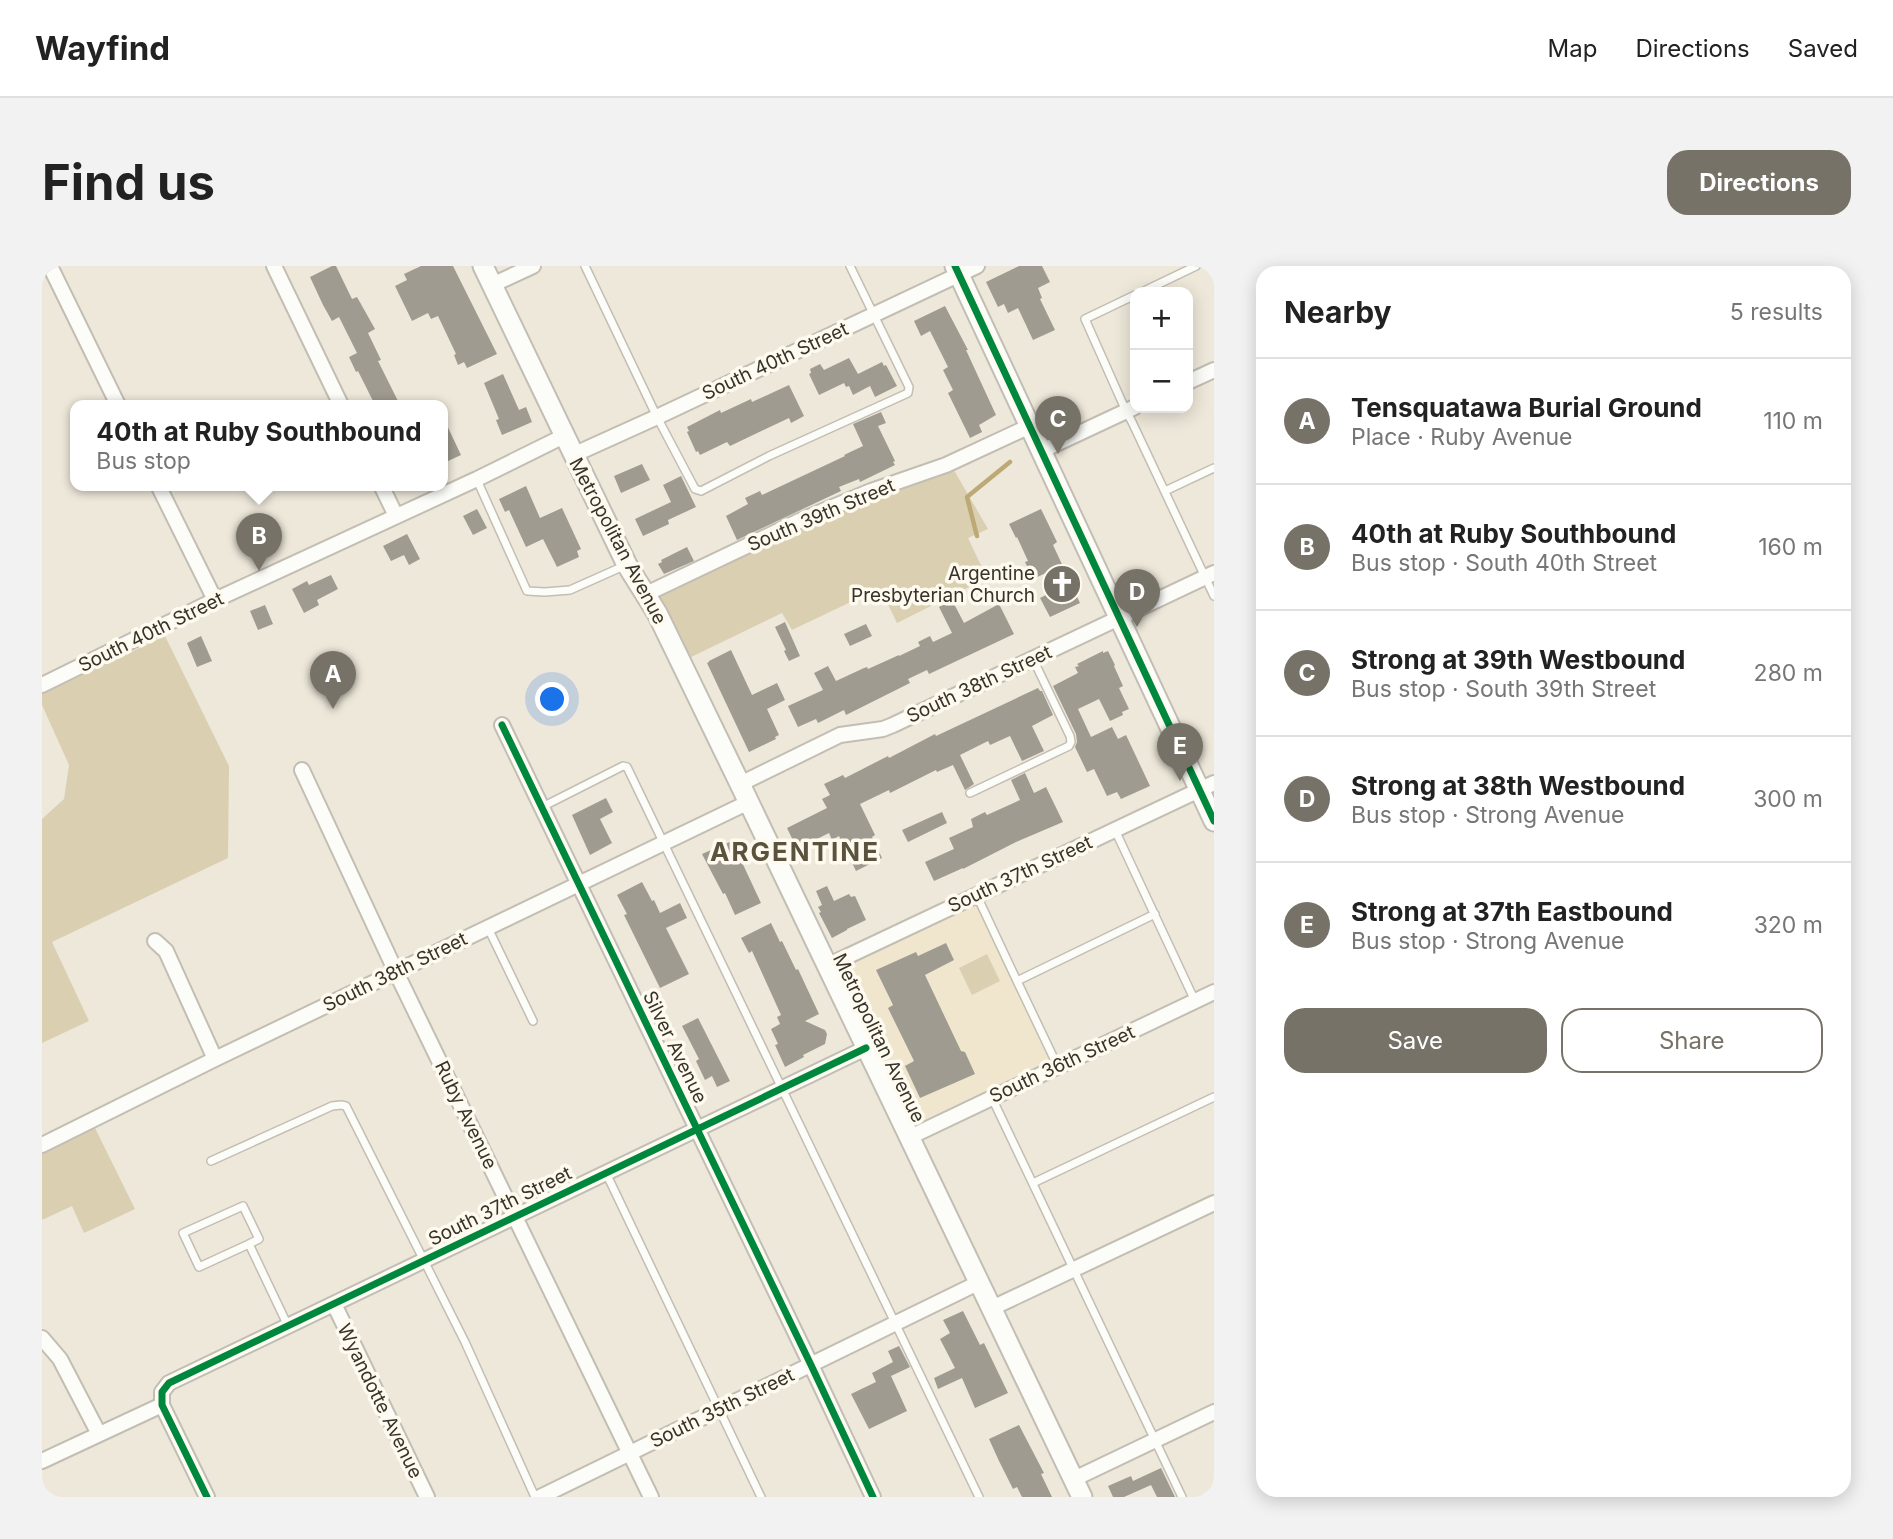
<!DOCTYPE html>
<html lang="en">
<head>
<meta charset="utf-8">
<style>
	:root { --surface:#fff; --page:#f2f2f2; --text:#222; --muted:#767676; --line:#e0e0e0; --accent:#777267 }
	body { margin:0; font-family:Inter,sans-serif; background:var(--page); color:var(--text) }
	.controls { position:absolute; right:21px; top:21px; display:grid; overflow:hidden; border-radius:14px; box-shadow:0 4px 18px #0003 }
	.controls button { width:63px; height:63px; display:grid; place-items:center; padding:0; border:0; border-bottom:2px solid var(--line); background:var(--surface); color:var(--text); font:35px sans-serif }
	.you { position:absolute; left:511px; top:434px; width:24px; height:24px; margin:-18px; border:5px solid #fff; border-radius:50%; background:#1a73e8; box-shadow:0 0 0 10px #1a73e833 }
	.badge { display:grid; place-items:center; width:46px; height:46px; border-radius:50%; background:var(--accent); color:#fff; font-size:23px; font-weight:700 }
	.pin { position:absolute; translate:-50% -58px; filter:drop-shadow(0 2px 4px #0008) }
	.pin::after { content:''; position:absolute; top:37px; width:24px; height:21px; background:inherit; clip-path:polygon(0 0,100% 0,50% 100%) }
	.popup { position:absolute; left:28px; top:134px; width:378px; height:91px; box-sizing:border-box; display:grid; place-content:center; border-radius:14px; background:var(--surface); filter:drop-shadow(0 2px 5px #0005); font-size:23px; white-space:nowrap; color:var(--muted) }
	.popup b { font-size:26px; color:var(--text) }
	.popup::after { content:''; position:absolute; left:50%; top:100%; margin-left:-14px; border:14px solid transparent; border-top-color:var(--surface) }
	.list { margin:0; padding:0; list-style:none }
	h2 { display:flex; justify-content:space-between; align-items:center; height:91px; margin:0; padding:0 28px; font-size:30px }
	h2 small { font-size:23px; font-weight:400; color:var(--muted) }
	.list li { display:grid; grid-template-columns:46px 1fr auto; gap:21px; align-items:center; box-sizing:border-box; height:126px; padding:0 28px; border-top:2px solid var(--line) }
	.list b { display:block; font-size:26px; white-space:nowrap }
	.list p { margin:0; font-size:23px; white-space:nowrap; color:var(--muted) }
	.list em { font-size:23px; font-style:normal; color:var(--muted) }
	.actions { display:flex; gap:14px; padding:21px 28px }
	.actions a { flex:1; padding:16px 0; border:2px solid var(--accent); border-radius:21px; text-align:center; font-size:24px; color:var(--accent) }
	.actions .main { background:var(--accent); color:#fff }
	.map { position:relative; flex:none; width:1172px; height:1231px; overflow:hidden; border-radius:21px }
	header { display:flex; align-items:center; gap:42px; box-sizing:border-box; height:98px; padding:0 35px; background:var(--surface); border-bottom:2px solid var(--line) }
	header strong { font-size:33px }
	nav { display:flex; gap:38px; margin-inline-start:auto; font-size:24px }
	.intro { display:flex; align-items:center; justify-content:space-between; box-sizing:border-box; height:168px; padding:0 42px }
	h1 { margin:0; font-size:49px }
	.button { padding:18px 32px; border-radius:21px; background:var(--accent); color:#fff; font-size:24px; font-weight:700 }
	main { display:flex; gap:42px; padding:0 42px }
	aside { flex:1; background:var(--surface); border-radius:21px; box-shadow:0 4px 18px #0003 }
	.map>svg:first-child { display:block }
</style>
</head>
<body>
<header>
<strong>Wayfind</strong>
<nav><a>Map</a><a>Directions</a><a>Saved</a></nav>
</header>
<div class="intro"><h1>Find us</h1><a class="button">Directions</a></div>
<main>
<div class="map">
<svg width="1172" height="1231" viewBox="0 0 1172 1231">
	<rect width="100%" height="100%" fill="#eee8da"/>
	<path fill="#f0e6ce" d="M934,638L1009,793L875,857H869L796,705L801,700Z"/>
	<path fill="#dbcfb2" d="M909,199L946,263L926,272L945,312L855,357L838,322L750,364L740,347L645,393L615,332L620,326L814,237L869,220Z
		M123,370L187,500L186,592L10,676L47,755L0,777V553L22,533L27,499L0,439V428Z
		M945,688L958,715L930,729L917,702Z
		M52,860L93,943L42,967L30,940L0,954V886Z"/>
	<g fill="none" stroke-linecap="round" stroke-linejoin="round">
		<path stroke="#bca975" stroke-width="4.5" d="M935,270L925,231L968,196"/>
	</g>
	<path fill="#9f9b90" d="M290,0H294L310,33L315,31L333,63L326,67L339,94L336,95L358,139H333L316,105L314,106L307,91L315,87L297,51L290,55L281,39L268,11Z
		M379,0H411L455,88L425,102L422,96L416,99L412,89L414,88L396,50L389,53L386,47L370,55L353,20L365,14L362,8Z
		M977,0H1000L1008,16L996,22L1000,32L998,33L1013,64L991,74L976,42L966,47L962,38L956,41L944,16Z
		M903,40L926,84H924L954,149L937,159L940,166L928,172L906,127L911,124L901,104L906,101L888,65L879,70L872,55Z
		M807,92L816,108L840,96L842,100L844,99L855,120L833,131L828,120L811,129L807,120L804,121L802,117L777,129L767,108L769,107L768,103L778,98L782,104Z
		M461,108L477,144L484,141L490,156L460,169L454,154L457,153L442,117Z
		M747,119L762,150L749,157L747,152L688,180L685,176L658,189L656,185L654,186L645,166L647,165L645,161L678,144L679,147L709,133L710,136Z
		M839,146L844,157L836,160L853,195L851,196L853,199L818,216L817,213L797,221L799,225L695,274L684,250L706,238L703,232L718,225L720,229L803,190L802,189L821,180L811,158Z
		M401,151L419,189L404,196L401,190Z
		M600,198L608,214L579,227L572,210Z
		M639,210L654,241L626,254L627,258L601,270L593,253L629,236L621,219Z
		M484,220L498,252L520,242L539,283L535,285L537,291L515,301L501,273L484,281L467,244L463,246L457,233Z
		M435,243L445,262L431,269L421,250Z
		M999,243L1015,276L1011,279L1038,337L1008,351L998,332L1014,324L1006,306L991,313L983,296L986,295L975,271L974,272L967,258Z
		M365,268L378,293L367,299L362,289L349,295L341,280Z
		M645,281L652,295L622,308L616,298L620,296L619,294Z
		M289,309L296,323L275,334L277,339L262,347L250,323L265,315L267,319Z
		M910,334L922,357L957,338L972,368L887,408L885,404L866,413L868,417L804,449L802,444L776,457L774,453L756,461L746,440L781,424L772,407L786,400L794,415L822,402L825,401L826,403L857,389V390L878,380L876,376L888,370L891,376L910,367L897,341Z
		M223,339L231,358L216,364L208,345Z
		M743,356L758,390L747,395L742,385L744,384L733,361Z
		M824,358L830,370L808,380L802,368Z
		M159,370L170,395L155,401L145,377Z
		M689,384L710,429L735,417L743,434L725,443L737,469L733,471L734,473L707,486L665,397L667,396V395Z
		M1061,385V387L1066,385L1073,399L1072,400L1081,420L1077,422L1087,443L1080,446L1081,449L1068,455L1057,433L1036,443L1049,471L1070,461L1076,473L1084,469L1108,520L1079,533L1075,526L1065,530L1052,503L1045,506L1033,481L1035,476L1034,468L1011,420L1036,407L1033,401L1037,400L1035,398Z
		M996,422L998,425H1000L1011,449L990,460L1002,485L980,495L968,470L948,479L946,475L918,489L932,518L923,524L911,499L895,506L894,504L848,527L847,524L818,538L833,569L830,571L840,592L814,605L797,570L790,574L787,567L755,583L745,562L785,542L780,533L788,529L782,518L801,509L803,512L846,490L847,492L893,468L894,470Z
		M983,507L992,527L1004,521L1021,556L974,576L921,603V602L892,615L883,596L912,583L907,572L931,561L929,553L943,546L945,549L978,534L969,514Z
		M564,532L571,546L558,553L570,577L548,589L530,549Z
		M900,546L905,557L866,576L860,564Z
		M690,575L719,637L693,649L683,627L681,628L660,588Z
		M600,616L610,635L612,634L618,647L638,637L645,652L624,662L647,708L618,722L582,649L585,648L575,629Z
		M785,620L792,635L807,628L809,631L813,630L824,654L805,663V664L790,672L777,647L779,646L776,641L780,639L774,625Z
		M729,657L738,676L740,675L754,704L756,703L777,748L763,755L783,764L785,768L783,778L761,789L762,791L743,801L733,779L736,778L729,763L738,758L735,751L739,749L710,685L707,687L699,672Z
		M904,677L912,694L883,709L919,785L923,786L933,808L878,832L863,800L872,795L846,742L851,739L834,704L874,686L876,690Z
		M656,752L688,815L675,821L670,810L663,814L654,795L657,793L640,760Z
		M921,1045L938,1079L942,1077L966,1127L933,1142L920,1112L896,1123L892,1112L913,1102L898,1073L908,1067L901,1054Z
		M857,1080L868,1101L849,1110L865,1145L827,1163L809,1128L834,1116L830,1107L851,1096L846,1085Z
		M977,1159L1002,1207L999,1208L1010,1231H980L975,1221L971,1223L957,1195L947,1173Z
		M1119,1202L1133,1231H1115L1109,1219L1082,1231H1071L1066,1220L1089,1210L1091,1215Z"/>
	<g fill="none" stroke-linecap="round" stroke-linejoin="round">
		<g stroke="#c3beb3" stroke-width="10">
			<path id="lane" d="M543,0L615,151L653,223L659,225L727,190L866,127L867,121L808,0
				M1100,26L1154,0
				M1093,29L1043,53L1084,145L1090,156L1172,330
				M435,214L485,325L503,326L528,324L584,299
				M1123,225L1172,202
				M928,527L1027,480L1029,476L1028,470L991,393
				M500,541L581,500L585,501L937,1231
				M1073,564L1153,735
				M935,630L975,715L1113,648
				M446,662L491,755
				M975,715L1016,801
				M950,832L1140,1231
				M169,895L290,840L299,839L304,840L423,1076L493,1231
				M564,907L719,1231
				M991,917L1172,831
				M207,978L217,973L201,940L141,967L157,1001L207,978L246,1060"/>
		</g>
		<g stroke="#c3beb3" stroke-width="18">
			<path id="street" d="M8,0L76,139
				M232,0L299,139
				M450,19L491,0
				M1146,116L1172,104
				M999,185L1093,141
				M531,189L615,151L935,0
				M116,219L173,334
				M339,219L354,250
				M604,328L755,256L829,225L904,199L988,160
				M0,419L173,334L435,213L522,170
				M460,459L769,1099L831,1231
				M260,504L354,706L609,1231
				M698,518L798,469L841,463L851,459L1172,307
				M113,675L124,685L173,793
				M785,700L1172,517
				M868,871L1172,726
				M0,879L173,793L707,536
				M292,1038L385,1231
				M950,1042L1172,937
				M0,1072L18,1093L57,1168
				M0,1195L120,1139
				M1032,1213L1172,1146
				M165,1231L120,1139V1126L127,1117L824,782
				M498,1231L938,1016"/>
		</g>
		<g stroke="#c3beb3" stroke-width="23">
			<path id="secondary" d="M441,0L585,299L615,347L698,518L1040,1231
				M913,0L1172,555"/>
		</g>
		<use href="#lane" stroke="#fcfcf9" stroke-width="7"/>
		<use href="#street" stroke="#fcfcf9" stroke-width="14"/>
		<use href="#secondary" stroke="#fcfcf9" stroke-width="19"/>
		<g stroke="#fefaef" stroke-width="11">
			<path id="cycleway" d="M913,0L1172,555
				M460,459L769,1099L831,1231
				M165,1231L120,1139V1126L127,1117L824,782"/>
		</g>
		<use href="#cycleway" stroke="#00873e" stroke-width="7"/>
	</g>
	<defs>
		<g id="church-disc" transform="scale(2.0125)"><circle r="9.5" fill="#777267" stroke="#fefaef"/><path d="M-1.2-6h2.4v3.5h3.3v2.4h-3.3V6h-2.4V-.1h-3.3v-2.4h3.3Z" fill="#fff"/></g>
	</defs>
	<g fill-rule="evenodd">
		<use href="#church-disc" x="1020" y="318"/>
	</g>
	<g text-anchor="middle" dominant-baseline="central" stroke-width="7" stroke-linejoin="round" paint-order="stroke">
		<g font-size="19" fill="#373329" stroke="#fefaef">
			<text transform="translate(733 95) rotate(-25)">South 40th Street</text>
			<text transform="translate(779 249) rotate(-23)">South 39th Street</text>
			<text transform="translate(576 275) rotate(62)">Metropolitan Avenue</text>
			<text transform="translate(109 366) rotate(-26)">South 40th Street</text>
			<text transform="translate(937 418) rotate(-25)">South 38th Street</text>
			<text transform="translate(978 608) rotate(-25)">South 37th Street</text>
			<text transform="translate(353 706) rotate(-26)">South 38th Street</text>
			<text transform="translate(837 772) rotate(64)">Metropolitan Avenue</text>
			<text transform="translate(633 781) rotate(64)">Silver Avenue</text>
			<text transform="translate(1020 798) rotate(-25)">South 36th Street</text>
			<text transform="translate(424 849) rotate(64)">Ruby Avenue</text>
			<text transform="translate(458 940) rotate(-26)">South 37th Street</text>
			<text transform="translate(338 1135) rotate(64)">Wyandotte Avenue</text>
			<text transform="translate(680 1142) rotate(-26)">South 35th Street</text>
		</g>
		<g font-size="19" fill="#373329" stroke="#fefaef" text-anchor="end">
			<text x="993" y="307">Argentine<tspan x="993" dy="22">Presbyterian Church</tspan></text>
		</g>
		<g font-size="26" font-weight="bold" letter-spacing="2" fill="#5a523c" stroke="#fefaef">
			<text x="753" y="585">ARGENTINE</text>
		</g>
	</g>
</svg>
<div class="controls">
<button>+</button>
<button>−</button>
</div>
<div class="you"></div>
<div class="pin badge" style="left:291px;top:443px">A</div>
<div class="pin badge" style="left:217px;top:305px">B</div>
<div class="popup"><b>40th at Ruby Southbound</b>Bus stop</div>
<div class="pin badge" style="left:1016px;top:188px">C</div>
<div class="pin badge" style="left:1095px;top:361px">D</div>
<div class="pin badge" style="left:1138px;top:515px">E</div>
</div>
<aside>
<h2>Nearby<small>5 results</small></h2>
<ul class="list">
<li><span class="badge">A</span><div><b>Tensquatawa Burial Ground</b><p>Place · Ruby Avenue</p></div><em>110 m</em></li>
<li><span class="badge">B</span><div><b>40th at Ruby Southbound</b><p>Bus stop · South 40th Street</p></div><em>160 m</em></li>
<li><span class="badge">C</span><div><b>Strong at 39th Westbound</b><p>Bus stop · South 39th Street</p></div><em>280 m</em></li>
<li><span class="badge">D</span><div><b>Strong at 38th Westbound</b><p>Bus stop · Strong Avenue</p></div><em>300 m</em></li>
<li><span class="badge">E</span><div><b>Strong at 37th Eastbound</b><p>Bus stop · Strong Avenue</p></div><em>320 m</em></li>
</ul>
<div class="actions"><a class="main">Save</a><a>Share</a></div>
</aside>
</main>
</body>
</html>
